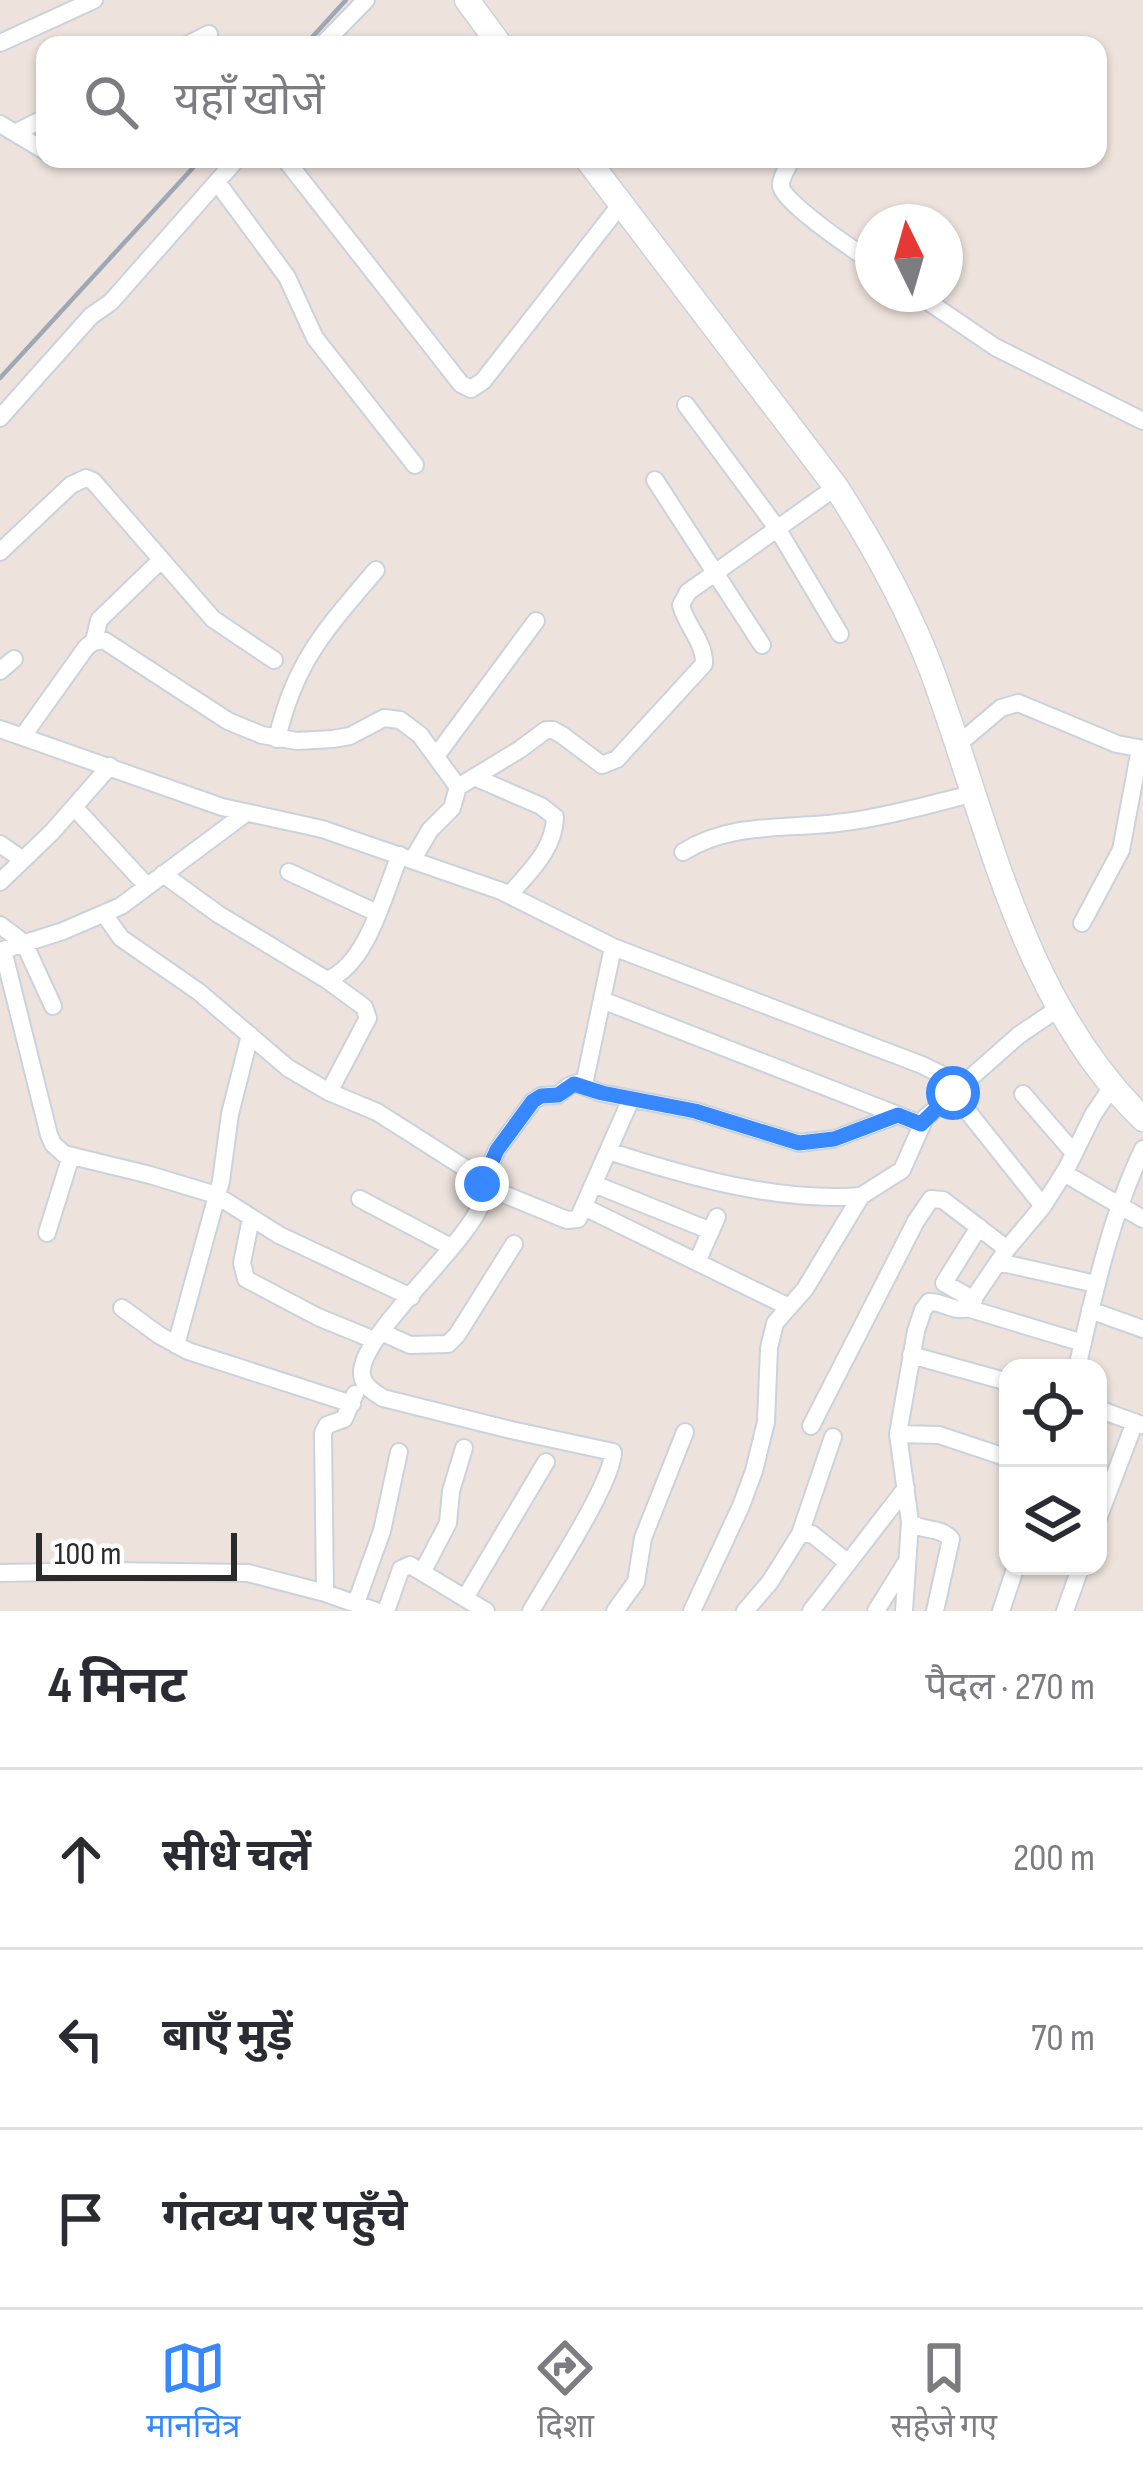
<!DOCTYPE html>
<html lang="hi">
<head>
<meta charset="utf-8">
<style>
	:root { --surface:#fff; --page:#f2f2f3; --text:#2b2b33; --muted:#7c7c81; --line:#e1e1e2; --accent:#3787ff }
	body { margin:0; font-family:"Sofia Sans Condensed","Noto Sans Devanagari",sans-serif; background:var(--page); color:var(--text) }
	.controls { position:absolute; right:36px; bottom:36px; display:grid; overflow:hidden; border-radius:24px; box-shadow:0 3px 9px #0004 }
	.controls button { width:108px; height:108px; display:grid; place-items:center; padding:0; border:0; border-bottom:3px solid var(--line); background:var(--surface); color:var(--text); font:60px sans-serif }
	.compass { position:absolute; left:855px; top:204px; width:108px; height:108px; border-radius:50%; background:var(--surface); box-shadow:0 3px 9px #0004; rotate:355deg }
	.scale { position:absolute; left:36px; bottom:30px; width:201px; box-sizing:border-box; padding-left:12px; border:6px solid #2a2a2a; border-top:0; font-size:33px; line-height:42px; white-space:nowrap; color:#2a2a2a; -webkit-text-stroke:9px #fff; paint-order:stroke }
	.stop { position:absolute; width:36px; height:36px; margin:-27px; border:9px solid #3787ff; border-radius:50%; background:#fff }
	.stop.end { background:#3787ff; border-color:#fff; box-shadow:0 3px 12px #0008 }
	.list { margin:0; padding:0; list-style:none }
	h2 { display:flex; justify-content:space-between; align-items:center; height:156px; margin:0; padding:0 48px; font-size:51px }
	h2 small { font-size:39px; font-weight:400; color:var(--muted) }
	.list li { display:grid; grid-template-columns:78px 1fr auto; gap:36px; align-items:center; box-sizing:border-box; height:180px; padding:0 48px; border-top:3px solid var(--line) }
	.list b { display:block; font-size:45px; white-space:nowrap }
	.list em { font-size:39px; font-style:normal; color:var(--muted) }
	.icon { flex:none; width:66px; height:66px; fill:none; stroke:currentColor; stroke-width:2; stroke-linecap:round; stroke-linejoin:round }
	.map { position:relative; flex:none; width:1143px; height:1611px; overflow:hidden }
	.search { position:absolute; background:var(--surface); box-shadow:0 3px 9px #0004; left:36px; right:36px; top:36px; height:132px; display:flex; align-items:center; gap:30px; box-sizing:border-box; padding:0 42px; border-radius:24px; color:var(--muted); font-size:45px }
	.sheet { height:696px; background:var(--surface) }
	nav { display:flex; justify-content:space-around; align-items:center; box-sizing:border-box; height:168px; border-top:3px solid var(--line); background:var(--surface); font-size:33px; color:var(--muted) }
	nav a { display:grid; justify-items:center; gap:6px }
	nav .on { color:var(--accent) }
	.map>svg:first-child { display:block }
</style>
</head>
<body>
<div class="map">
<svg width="1143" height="1611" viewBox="0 0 1143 1611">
	<rect width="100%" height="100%" fill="#ede2dc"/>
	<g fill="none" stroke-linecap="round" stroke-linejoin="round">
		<g stroke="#cad2dd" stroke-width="20">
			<path id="street" d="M0,43L94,0
				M187,45L209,34
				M322,45L366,0
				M0,124L45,151
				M15,133L45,118
				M285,159L461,384L471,389L483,381L621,204
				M791,159C789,166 780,178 781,186C782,202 857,252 873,263
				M217,182L287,277L315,338L415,465
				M917,294L995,347L1143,421
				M686,405L777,528L840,634
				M0,418L91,316L111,302L237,159
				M655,480L762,645
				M0,552L71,485L86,478L93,481L213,619L274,660
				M94,641L99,620L160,561
				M0,671L14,659
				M0,729L222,807L322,829L501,891L613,947L922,1065L963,1085
				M23,736L85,649C91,642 96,640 105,641L228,721L262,735L297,741L333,739L350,736L384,718L400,720L420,735L458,787L452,808L430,830L413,859
				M277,739C295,661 326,629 376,570
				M956,746L1001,708L1018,703L1117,744L1143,749
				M436,756L536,621
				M474,777L541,806L555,817C554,850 530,871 510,894
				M458,787L519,750L546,730H553L562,735L602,765L617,759L704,664C705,642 686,626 681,605L688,592L836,487
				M74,807L147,886
				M0,844L23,860
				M683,852C732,821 789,830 845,822C887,817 930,804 972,794
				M289,872L377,913
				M163,874L218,914L327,980C368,964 384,893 400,855
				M0,882L52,832L110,766
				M104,914L121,938L199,992L288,1068L329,1092L377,1112L476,1175C481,1184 485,1191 482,1201C470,1244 349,1343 363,1379C366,1388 375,1393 383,1398L511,1430L613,1452C613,1482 549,1579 531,1611
				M1082,923L1121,850L1140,749
				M0,925L24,943L53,1006
				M3,950L49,1135L53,1144L64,1154L150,1175L216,1195L279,1235L411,1297
				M0,951L63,931L121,906L246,813
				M327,980L364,1007L368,1018L329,1092
				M602,1000L921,1124
				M578,1084L601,1093L695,1111L799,1143L834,1139L898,1115
				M953,1093L1043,1206
				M1023,1094L1074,1153
				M608,1151C689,1177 776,1202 861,1196
				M1064,1173L1143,1219
				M482,1184L497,1150L533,1101L541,1096L558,1095L569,1086L585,1080L613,947
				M594,1184L711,1231
				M483,1193H501L567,1220L578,1219L631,1099
				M360,1199L451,1247
				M584,1207L789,1307
				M251,1218L242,1263L246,1279L318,1317L374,1340
				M47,1233L71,1156
				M697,1262L717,1217
				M998,1262L1096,1284
				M974,1300L944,1283L979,1227
				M122,1308L159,1335L188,1351L352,1404
				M967,1308L1083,1343
				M1090,1310L1143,1329
				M381,1332L410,1345L448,1344L457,1335L514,1244
				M176,1345L221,1181L230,1114L250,1035
				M911,1355L1008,1382
				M1077,1368C1094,1294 1110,1218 1143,1149
				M1098,1409L1142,1425
				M811,1426L916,1221L931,1199L943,1200L1007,1249
				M898,1434L939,1435L1008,1458
				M1098,1519L1135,1422
				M800,1534L833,1437
				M423,1571L448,1523L451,1491L464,1448
				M0,1573L110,1571L248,1573L325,1593L376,1611
				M325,1593L323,1433L327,1425L344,1419L355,1394
				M465,1598L546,1462
				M356,1603L382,1531L399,1452
				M386,1611L401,1569L410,1565L486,1611
				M615,1611L636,1582L643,1538L685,1432
				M692,1611L741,1506L754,1471L766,1422L769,1348L775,1323L805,1289L861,1196L902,1170L925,1118L1019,1035L1059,1008
				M745,1611L770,1582L800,1534H812L847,1562
				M811,1611L906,1488
				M876,1611L907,1561
				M904,1611L910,1522
				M935,1611L951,1539C940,1526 922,1532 910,1522L898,1434L916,1331L923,1310L929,1302C943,1301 954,1313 967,1308L1007,1249L1043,1206L1067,1168L1093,1115L1113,1085
				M1001,1611L1016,1566
				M1065,1611L1081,1566"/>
		</g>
		<g stroke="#cad2dd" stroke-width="27">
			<path id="secondary" d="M467,0L500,45
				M587,159L836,487C872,543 906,604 930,666C989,822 1019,998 1143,1119"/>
		</g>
		<use href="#street" stroke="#fff" stroke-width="16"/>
		<use href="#secondary" stroke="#fff" stroke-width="24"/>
		<path stroke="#9ea7b6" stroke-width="4.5" d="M305,45L346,0
			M0,378L201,159"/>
	</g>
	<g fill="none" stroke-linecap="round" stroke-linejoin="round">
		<path stroke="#3787ff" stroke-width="15" d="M482,1184L497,1150L533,1101L541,1096L558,1095L574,1084L602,1093L695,1111L799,1143L834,1139L898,1115L921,1124L953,1093"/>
	</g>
</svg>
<div class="controls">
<button><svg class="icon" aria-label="locate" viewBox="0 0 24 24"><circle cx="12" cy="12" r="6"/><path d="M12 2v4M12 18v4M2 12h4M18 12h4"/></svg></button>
<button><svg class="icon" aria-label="layers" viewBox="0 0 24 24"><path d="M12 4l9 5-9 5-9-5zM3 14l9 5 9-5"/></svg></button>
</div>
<svg class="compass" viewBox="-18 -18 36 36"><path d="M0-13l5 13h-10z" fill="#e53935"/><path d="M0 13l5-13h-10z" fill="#7c7c81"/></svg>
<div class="scale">100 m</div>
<div class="stop" style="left:953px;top:1093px"></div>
<div class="stop end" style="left:482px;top:1184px"></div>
<div class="search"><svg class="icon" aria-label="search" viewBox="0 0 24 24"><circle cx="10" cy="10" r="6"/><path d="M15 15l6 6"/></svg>यहाँ खोजें</div>
</div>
<section class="sheet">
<h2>4 मिनट<small>पैदल · 270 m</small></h2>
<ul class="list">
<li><svg class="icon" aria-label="ahead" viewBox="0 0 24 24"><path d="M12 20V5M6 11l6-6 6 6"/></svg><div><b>सीधे चलें</b></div><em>200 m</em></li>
<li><svg class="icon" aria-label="left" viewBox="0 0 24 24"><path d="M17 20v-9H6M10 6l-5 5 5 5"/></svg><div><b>बाएँ मुड़ें</b></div><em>70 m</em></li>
<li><svg class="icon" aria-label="arrive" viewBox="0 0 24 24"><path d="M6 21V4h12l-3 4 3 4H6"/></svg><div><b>गंतव्य पर पहुँचे</b></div></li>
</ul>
</section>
<nav>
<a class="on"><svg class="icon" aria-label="map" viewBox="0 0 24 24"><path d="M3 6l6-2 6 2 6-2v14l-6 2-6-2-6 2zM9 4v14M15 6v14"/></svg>मानचित्र</a>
<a><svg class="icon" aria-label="directions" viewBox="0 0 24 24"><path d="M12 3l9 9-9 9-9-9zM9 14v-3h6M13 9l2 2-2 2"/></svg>दिशा</a>
<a><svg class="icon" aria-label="saved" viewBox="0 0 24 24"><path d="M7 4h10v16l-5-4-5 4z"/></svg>सहेजे गए</a>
</nav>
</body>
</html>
